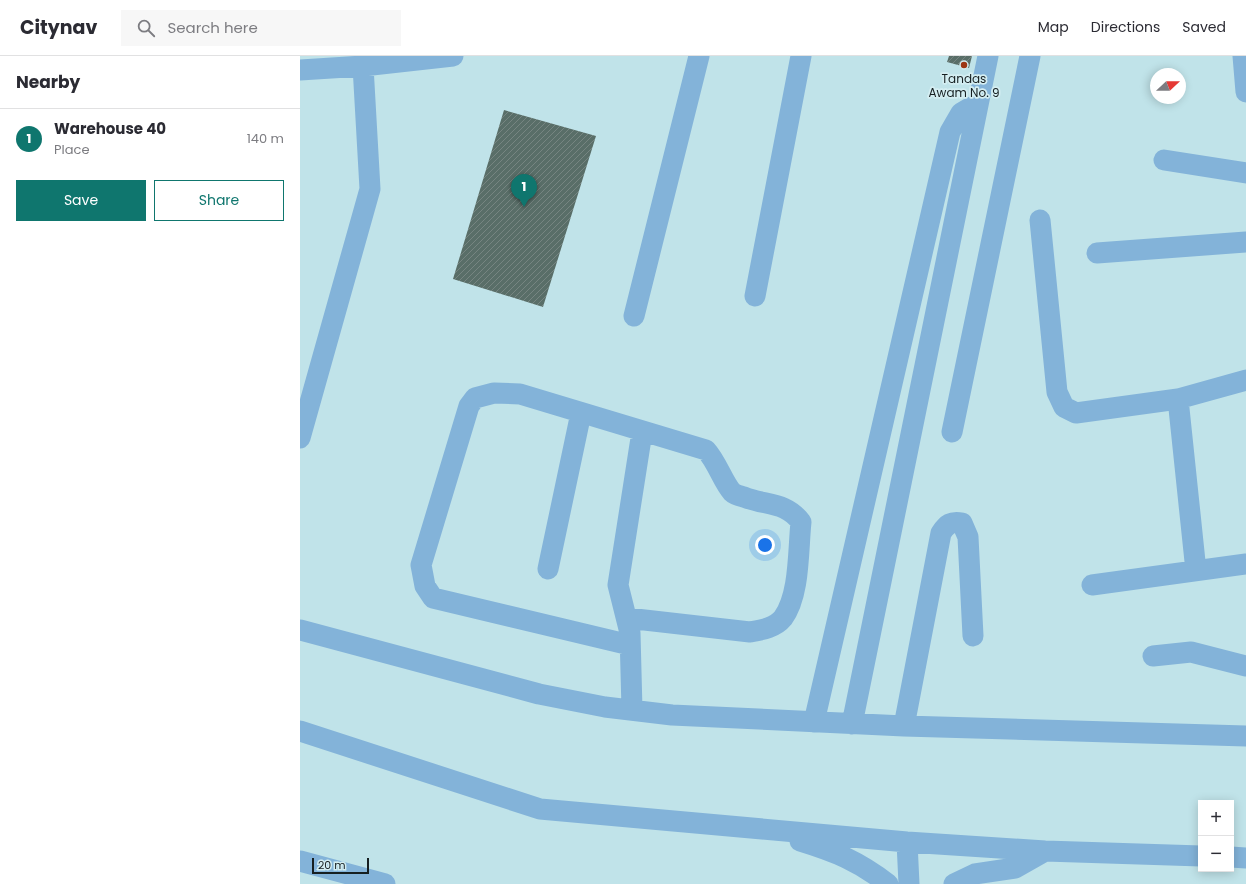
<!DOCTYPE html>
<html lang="en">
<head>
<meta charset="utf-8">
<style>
	:root { --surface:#fff; --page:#f7f7f7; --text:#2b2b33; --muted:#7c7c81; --line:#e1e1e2; --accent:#0f766e }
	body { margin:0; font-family:Poppins,sans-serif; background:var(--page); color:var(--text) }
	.controls { position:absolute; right:12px; bottom:12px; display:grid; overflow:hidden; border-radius:0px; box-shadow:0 2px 10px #0003 }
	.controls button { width:36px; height:36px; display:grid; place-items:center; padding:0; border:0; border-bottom:1px solid var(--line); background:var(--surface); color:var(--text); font:20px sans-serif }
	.compass { position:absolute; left:850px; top:12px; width:36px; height:36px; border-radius:50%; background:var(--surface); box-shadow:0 2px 10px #0003; rotate:68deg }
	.scale { position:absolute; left:12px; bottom:10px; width:57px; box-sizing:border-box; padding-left:4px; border:2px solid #161f21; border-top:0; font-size:11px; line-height:14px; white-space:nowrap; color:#161f21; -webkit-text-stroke:3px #d4eef2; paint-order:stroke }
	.you { position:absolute; left:465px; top:489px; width:14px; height:14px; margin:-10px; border:3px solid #fff; border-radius:50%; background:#1a73e8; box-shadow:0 0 0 6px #1a73e833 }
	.badge { display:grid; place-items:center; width:26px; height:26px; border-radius:50%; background:var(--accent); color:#fff; font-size:13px; font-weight:700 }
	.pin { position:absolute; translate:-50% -33px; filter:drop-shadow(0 1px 2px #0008) }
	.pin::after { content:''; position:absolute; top:21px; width:14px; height:12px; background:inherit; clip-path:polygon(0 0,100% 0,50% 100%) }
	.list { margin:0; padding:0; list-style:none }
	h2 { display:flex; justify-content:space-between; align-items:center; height:52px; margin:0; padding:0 16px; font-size:17px }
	h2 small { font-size:13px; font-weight:400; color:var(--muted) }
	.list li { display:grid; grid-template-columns:26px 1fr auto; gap:12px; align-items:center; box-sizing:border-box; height:60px; padding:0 16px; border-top:1px solid var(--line) }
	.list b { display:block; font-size:15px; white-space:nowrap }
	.list p { margin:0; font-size:13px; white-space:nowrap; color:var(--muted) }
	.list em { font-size:13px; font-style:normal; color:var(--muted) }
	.actions { display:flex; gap:8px; padding:12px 16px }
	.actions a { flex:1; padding:9px 0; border:1px solid var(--accent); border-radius:0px; text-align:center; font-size:14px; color:var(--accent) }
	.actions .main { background:var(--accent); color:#fff }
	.icon { flex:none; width:22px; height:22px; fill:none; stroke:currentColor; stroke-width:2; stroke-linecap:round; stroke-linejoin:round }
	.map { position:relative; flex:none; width:946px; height:828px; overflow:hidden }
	header { display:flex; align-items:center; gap:24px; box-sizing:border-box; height:56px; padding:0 20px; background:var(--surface); border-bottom:1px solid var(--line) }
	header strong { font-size:19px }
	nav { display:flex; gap:22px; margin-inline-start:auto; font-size:14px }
	.search { width:280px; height:36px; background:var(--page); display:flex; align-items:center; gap:10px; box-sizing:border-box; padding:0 14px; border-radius:0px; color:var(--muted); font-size:15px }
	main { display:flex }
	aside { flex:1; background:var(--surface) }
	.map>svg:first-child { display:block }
</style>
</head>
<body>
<header>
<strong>Citynav</strong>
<div class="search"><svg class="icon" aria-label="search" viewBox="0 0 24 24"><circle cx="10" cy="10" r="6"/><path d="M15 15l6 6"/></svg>Search here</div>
<nav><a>Map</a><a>Directions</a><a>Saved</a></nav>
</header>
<main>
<aside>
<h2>Nearby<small></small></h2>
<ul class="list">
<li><span class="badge">1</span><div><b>Warehouse 40</b><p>Place</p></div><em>140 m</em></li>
</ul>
<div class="actions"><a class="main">Save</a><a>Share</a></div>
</aside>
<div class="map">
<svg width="946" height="828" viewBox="0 0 946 828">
	<defs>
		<pattern id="building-hatch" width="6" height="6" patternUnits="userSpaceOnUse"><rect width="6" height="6" fill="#596e68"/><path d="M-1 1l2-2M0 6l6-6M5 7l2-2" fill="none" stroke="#768581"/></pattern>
	</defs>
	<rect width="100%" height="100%" fill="#d4eef2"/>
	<path fill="#c0e3e9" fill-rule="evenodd" d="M0,0H946V828H0ZM856,18H880V42H856ZM901,747H931V813H901Z"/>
	<path fill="url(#building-hatch)" d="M649,0H672L669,12L647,6Z
		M204,54L296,80L243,251L153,223Z"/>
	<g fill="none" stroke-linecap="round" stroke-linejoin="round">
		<path stroke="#83b3d9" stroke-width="21" d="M943,0L946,36
			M0,14L63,10L153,0
			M864,104L946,117
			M740,164L757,336L764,351L776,357L878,343L946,324
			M797,197L946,186
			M455,240L501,0
			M334,260L399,0
			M878,343L896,515
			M652,376L730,0
			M0,382L70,133L63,10
			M248,513L281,357
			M792,529L946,508
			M327,562L450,576C461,574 475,572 483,562C500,539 498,494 501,466C485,445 466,450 444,441C440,440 435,439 432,436C423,426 417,406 406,394L220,338L194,337L175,342L169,350L121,509L125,530L133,542L330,589
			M0,574L239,638L305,651L372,659L604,670L946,680
			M853,600L891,596L946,610
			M332,654L330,577L318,529L342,376
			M514,666L650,76L661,57L678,47
			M552,668L688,0
			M604,670L641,477C647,468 651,465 662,467L668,481L673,580
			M0,675L240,753L607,786L745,795L901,800
			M500,785C536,796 558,805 588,828
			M607,786L609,828
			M931,801L946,802
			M0,805L85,828
			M654,828L675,818L715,812L745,795"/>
	</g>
	<circle fill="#9d3614" stroke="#d4eef2" stroke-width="1.5" cx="664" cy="9" r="4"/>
	<g text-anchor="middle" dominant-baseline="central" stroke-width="3.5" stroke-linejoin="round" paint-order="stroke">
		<g font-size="12" fill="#161f21" stroke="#d4eef2">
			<text x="664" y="22">Tandas<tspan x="664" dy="14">Awam No. 9</tspan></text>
		</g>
	</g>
</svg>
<div class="controls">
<button>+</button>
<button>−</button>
</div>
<svg class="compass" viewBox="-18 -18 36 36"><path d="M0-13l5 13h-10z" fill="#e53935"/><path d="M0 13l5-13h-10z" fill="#7c7c81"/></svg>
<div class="scale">20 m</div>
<div class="you"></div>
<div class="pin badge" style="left:224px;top:151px">1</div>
</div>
</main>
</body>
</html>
